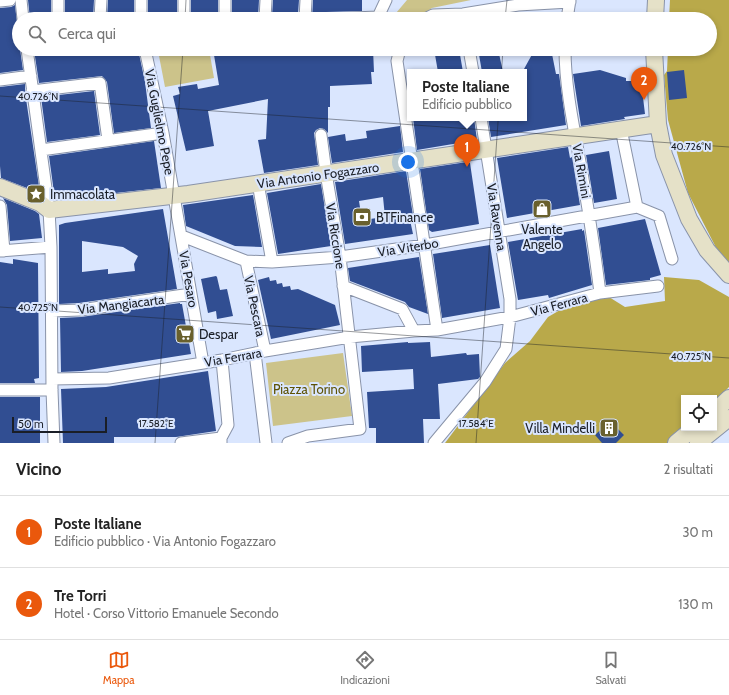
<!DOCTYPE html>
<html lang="it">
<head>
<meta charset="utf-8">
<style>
	:root { --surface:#fff; --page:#f6f6f6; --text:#222; --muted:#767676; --line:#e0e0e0; --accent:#ea580c }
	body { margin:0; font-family:Cabin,sans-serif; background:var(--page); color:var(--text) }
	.controls { position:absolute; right:12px; bottom:12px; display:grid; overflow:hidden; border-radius:0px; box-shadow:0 2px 6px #0003 }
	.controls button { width:36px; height:36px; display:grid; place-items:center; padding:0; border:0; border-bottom:1px solid var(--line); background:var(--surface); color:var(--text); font:20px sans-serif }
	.scale { position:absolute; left:12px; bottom:10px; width:95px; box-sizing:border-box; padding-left:4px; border:2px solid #1a1e26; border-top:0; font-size:11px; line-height:14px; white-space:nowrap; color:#1a1e26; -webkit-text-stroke:3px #dae6fe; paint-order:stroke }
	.you { position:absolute; left:408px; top:162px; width:14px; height:14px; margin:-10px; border:3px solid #fff; border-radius:50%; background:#1a73e8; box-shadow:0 0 0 6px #1a73e833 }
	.badge { display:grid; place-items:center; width:26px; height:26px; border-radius:50%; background:var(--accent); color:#fff; font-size:13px; font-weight:700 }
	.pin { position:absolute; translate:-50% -33px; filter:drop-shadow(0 1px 2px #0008) }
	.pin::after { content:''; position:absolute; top:21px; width:14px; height:12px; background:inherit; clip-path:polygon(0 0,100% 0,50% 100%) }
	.popup { position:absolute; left:407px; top:69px; width:120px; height:52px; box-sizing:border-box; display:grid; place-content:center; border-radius:0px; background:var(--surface); filter:drop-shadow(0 1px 3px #0005); font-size:13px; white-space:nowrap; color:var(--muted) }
	.popup b { font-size:15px; color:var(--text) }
	.popup::after { content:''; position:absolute; left:50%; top:100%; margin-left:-8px; border:8px solid transparent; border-top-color:var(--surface) }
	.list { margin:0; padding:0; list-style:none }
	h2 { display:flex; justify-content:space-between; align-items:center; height:52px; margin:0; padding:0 16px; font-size:17px }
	h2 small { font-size:13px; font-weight:400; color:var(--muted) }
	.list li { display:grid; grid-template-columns:26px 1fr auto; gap:12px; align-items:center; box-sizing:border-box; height:72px; padding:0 16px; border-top:1px solid var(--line) }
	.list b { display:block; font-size:15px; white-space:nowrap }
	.list p { margin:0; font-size:13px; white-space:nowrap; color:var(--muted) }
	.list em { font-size:13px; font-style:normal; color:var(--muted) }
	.icon { flex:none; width:22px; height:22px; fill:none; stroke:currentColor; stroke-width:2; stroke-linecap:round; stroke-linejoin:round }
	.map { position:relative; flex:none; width:729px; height:443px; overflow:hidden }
	.search { position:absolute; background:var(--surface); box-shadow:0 2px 6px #0003; left:12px; right:12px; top:12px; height:44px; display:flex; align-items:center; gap:10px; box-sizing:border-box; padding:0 14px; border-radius:22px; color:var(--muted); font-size:15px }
	.sheet { height:196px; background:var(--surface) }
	nav { display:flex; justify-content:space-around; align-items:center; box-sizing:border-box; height:56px; border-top:1px solid var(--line); background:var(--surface); font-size:11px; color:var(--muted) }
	nav a { display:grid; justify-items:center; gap:2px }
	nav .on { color:var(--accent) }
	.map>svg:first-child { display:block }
</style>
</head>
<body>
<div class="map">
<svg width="729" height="443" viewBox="0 0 729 443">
	<rect width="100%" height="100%" fill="#dae6fe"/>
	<path fill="#ccc38a" d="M407,0H471L432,8L417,19H391Z
		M198,49H209L214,78L165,87L159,56Z
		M343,353L352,416L273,426L266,363Z"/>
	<path fill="#b9a94a" d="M670,0H729V270L726,267L688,193L668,120L664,75L667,71L668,49H710V19H669Z
		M664,277L699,280L729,297V387L714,402V398H684V428L670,443H445L505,363L530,341L548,317L567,306L609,297L625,307L665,301Z"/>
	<path fill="#314e92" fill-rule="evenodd" d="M28,0H51V19H30Z
		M65,0H94L93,19H65Z
		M108,0H134V19H107Z
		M148,0H177V19H148Z
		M191,0H218V19H191Z
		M232,0H259L258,18L232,19Z
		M273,0H299L298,14L272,16Z
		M313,0H362V11L326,12L321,15L320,19H312Z
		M15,5L19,39V49H20L23,70L0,73V8L11,7Z
		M38,49H138L145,82L151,128L114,133L107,82L102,76L39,83L34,50Z
		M213,49H232L233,56L250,49L331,50V49H373L374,72H371L372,84L330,86V107H328V133L324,129L320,128L316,130L314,133L318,165L264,173L258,140L266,139L268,99L208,111L214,146L186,151L173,96L180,94L178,87L197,84L198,89L219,85Z
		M434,49H459L463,72H438Z
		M478,49H498L503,72H482Z
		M535,49H551L556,74H559L566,125L491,137L488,118H524V69Z
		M600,70L626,78V81H641L645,114L624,117L625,119L581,126L573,74Z
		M684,70L687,98L669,100L667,72Z
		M25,84V92L40,193L1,178L0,166V87Z
		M94,91L100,135L47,142L41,97Z
		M413,118H474L477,140L417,150Z
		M400,126L403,152L332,163L328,137L345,134L346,141L367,138L366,131Z
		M154,141L161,188L97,195V194L55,200L49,156Z
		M568,147L570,158L572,157L580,205L507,218L497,158Z
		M609,151L617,199L594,203L586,155Z
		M467,162L470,163L479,224L432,232L429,230L420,169Z
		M406,171L414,222L410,220L413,234L345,244L335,182ZM383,197L385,217L362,220L359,201Z
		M321,184L331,246L278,254L267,193Z
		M253,195L262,247L235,246L186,226L183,205Z
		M3,198L35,211L39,214L42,238L10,241L7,205Z
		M163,209L177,289L79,303L59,304V225L65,223ZM82,241L123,247L138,256L134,264L135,271L108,274V269L82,272Z
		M645,219L661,275L650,278V280L606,285L598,228Z
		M582,229V231L584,230L592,285L549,298L548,295L518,300L508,242Z
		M490,245L500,308L442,318L433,254Z
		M419,257L428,314L409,307L405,302L350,281L348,268Z
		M13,259L38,263L39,378L34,379L35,383H0V262L13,264Z
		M216,276L217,277L220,290L227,289L233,316L217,319L216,311L208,313L201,279Z
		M269,277L270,281L276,280L277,284L282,283L283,287L290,286L291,290L298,289L335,305L340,325L271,339L258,280Z
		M180,303V304H182L191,354L82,371L61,372L60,318L81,317Z
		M408,342V343L430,342L431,357L466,353L467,355L479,354L480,377L478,379L438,384L440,419H423L424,443H376V428H369L367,392L414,389L413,369L362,372L361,346Z
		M208,371L216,431L176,437H114V443H63L61,389L106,387Z
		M0,397H40V443H0Z
		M610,421L624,435L616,443H602L595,435Z"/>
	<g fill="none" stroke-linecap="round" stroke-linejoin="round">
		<g stroke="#8993a9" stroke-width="13">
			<path id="street" d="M21,0L23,19
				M184,0V19
				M225,0V19
				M0,1L10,0
				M58,19V0
				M100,19L101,0
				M141,19V0
				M265,19L266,0
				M305,19L306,0
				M327,19L378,17L386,0
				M425,19L433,15L463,14L518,5L570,2
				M567,19L570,0
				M27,49L49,210L51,247L52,390L54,443
				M145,49L163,133L203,363
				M400,49L397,61L437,330
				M469,49L473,72
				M565,49C565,89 575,133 582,173C589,213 595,253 600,293
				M0,80L31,76
				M32,91L100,83L108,140
				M621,129L637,207
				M41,150L163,133
				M258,183L272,262
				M0,206L4,251
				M637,207L659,216L672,259
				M182,236L246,261L272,262L340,257L425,245L637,207
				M0,251L51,247
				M246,261L265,351
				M343,286L402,309L414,331
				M52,311L80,310L191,294
				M255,353L266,443
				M52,379L109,378L222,360L265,351L350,337L414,331L437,330L510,317L600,293L658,286
				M0,390H52
				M181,443L221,438
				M221,443V438L228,425L222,360
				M288,443L308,436L360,429L340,257L326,173L321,135
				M434,443L485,382L506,349L510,317V299L481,118"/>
		</g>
		<g stroke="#8993a9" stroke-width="18">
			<path id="secondary" d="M655,19L656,0
				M654,49L658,124L664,155L689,219L707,250L729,275
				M0,187L40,203L49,210L188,194L658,124
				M714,412L729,398
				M676,443L694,428
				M698,443L729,418"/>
		</g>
		<use href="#street" stroke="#fff" stroke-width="11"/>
		<use href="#secondary" stroke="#e5e1c8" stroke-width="16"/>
	</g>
	<path fill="none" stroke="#1a1e26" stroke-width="1" stroke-opacity="0.45" d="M185,19L186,0M505,19L507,0M0,96L729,147M0,307L729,358M155,443L183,49M476,443L503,49"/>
	<defs>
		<g id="sight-square" transform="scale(1)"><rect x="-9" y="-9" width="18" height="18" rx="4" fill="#69602d" stroke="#dae6fe"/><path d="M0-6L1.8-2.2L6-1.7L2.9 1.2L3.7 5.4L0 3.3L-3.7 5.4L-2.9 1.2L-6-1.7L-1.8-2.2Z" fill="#fff"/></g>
		<g id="shop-square" transform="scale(1)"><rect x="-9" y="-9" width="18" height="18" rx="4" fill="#69602d" stroke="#dae6fe"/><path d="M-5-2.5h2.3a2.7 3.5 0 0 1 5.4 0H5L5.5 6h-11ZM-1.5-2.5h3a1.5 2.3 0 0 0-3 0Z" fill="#fff"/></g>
		<g id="bank-square" transform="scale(1)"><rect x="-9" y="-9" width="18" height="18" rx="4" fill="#69602d" stroke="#dae6fe"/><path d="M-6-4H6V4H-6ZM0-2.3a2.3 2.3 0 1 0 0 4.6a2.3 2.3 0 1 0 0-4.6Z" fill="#fff"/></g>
		<g id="supermarket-square" transform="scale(1)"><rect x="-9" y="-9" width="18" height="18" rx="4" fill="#69602d" stroke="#dae6fe"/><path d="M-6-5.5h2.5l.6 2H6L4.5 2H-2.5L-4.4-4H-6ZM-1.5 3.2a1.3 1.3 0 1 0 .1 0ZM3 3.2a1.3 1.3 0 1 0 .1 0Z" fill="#fff"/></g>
		<g id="building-square" transform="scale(1)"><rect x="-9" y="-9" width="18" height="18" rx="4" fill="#69602d" stroke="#dae6fe"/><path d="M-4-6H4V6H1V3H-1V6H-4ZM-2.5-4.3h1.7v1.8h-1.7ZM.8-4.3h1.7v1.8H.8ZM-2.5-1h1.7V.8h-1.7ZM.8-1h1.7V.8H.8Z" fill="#fff"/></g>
	</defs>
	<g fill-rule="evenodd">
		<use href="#sight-square" x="36" y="194"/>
		<use href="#shop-square" x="542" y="209"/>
		<use href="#bank-square" x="362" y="217"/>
		<use href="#supermarket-square" x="185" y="334"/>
		<use href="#building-square" x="609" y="428"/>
	</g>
	<g text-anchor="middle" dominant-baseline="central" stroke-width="4" stroke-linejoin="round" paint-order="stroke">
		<g font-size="13" fill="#1a1e26" stroke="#dae6fe">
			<text transform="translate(160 122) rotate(79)">Via Guglielmo Pepe</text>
			<text transform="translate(582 171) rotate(80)">Via Rimini</text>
			<text transform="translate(318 175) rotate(-8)">Via Antonio Fogazzaro</text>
			<text transform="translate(497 217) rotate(81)">Via Ravenna</text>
			<text transform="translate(336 236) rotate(81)">Via Riccione</text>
			<text transform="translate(408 247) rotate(-9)">Via Viterbo</text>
			<text transform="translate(189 279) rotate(80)">Via Pesaro</text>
			<text transform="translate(121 304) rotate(-7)">Via Mangiacarta</text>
			<text transform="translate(559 304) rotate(-15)">Via Ferrara</text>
			<text transform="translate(255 306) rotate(78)">Via Pescara</text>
			<text transform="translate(233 357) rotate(-10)">Via Ferrara</text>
		</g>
		<g font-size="13" fill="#1a1e26" stroke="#dae6fe" text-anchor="start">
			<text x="50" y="194">Immacolata</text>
			<text x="376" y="217">BTFinance</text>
			<text x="542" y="229" text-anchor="middle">Valente<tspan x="542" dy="15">Angelo</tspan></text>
			<text x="199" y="334">Despar</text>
			<text x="595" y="428" text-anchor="end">Villa Mindelli</text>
		</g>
		<g font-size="13" fill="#5d5205" stroke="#dae6fe">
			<text x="309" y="389">Piazza Torino</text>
		</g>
	</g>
	<g font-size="10" text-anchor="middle" fill="#1a1e26" stroke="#dae6fe" stroke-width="4" stroke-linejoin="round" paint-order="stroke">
		<text x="38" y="100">40.726°N</text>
		<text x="691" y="150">40.726°N</text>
		<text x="38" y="311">40.725°N</text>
		<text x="691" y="360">40.725°N</text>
		<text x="156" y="427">17.582°E</text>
		<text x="476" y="427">17.584°E</text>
	</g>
</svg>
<div class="controls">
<button><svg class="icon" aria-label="locate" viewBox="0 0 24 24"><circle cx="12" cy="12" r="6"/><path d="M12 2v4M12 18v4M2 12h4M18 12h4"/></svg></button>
</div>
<div class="scale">50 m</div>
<div class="you"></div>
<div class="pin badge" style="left:467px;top:167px">1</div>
<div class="popup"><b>Poste Italiane</b>Edificio pubblico</div>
<div class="pin badge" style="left:644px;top:100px">2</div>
<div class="search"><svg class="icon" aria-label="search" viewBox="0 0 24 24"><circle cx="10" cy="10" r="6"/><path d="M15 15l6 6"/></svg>Cerca qui</div>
</div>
<section class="sheet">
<h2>Vicino<small>2 risultati</small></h2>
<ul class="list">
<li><span class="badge">1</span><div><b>Poste Italiane</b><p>Edificio pubblico · Via Antonio Fogazzaro</p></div><em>30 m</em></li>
<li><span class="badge">2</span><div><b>Tre Torri</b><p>Hotel · Corso Vittorio Emanuele Secondo</p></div><em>130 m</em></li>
</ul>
</section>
<nav>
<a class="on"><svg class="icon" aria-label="map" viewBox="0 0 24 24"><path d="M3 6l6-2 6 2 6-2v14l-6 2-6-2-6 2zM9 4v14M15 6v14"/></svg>Mappa</a>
<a><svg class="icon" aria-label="directions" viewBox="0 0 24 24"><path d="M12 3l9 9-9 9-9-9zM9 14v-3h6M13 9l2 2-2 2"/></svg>Indicazioni</a>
<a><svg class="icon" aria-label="saved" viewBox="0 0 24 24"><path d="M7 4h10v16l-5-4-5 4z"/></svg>Salvati</a>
</nav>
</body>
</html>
